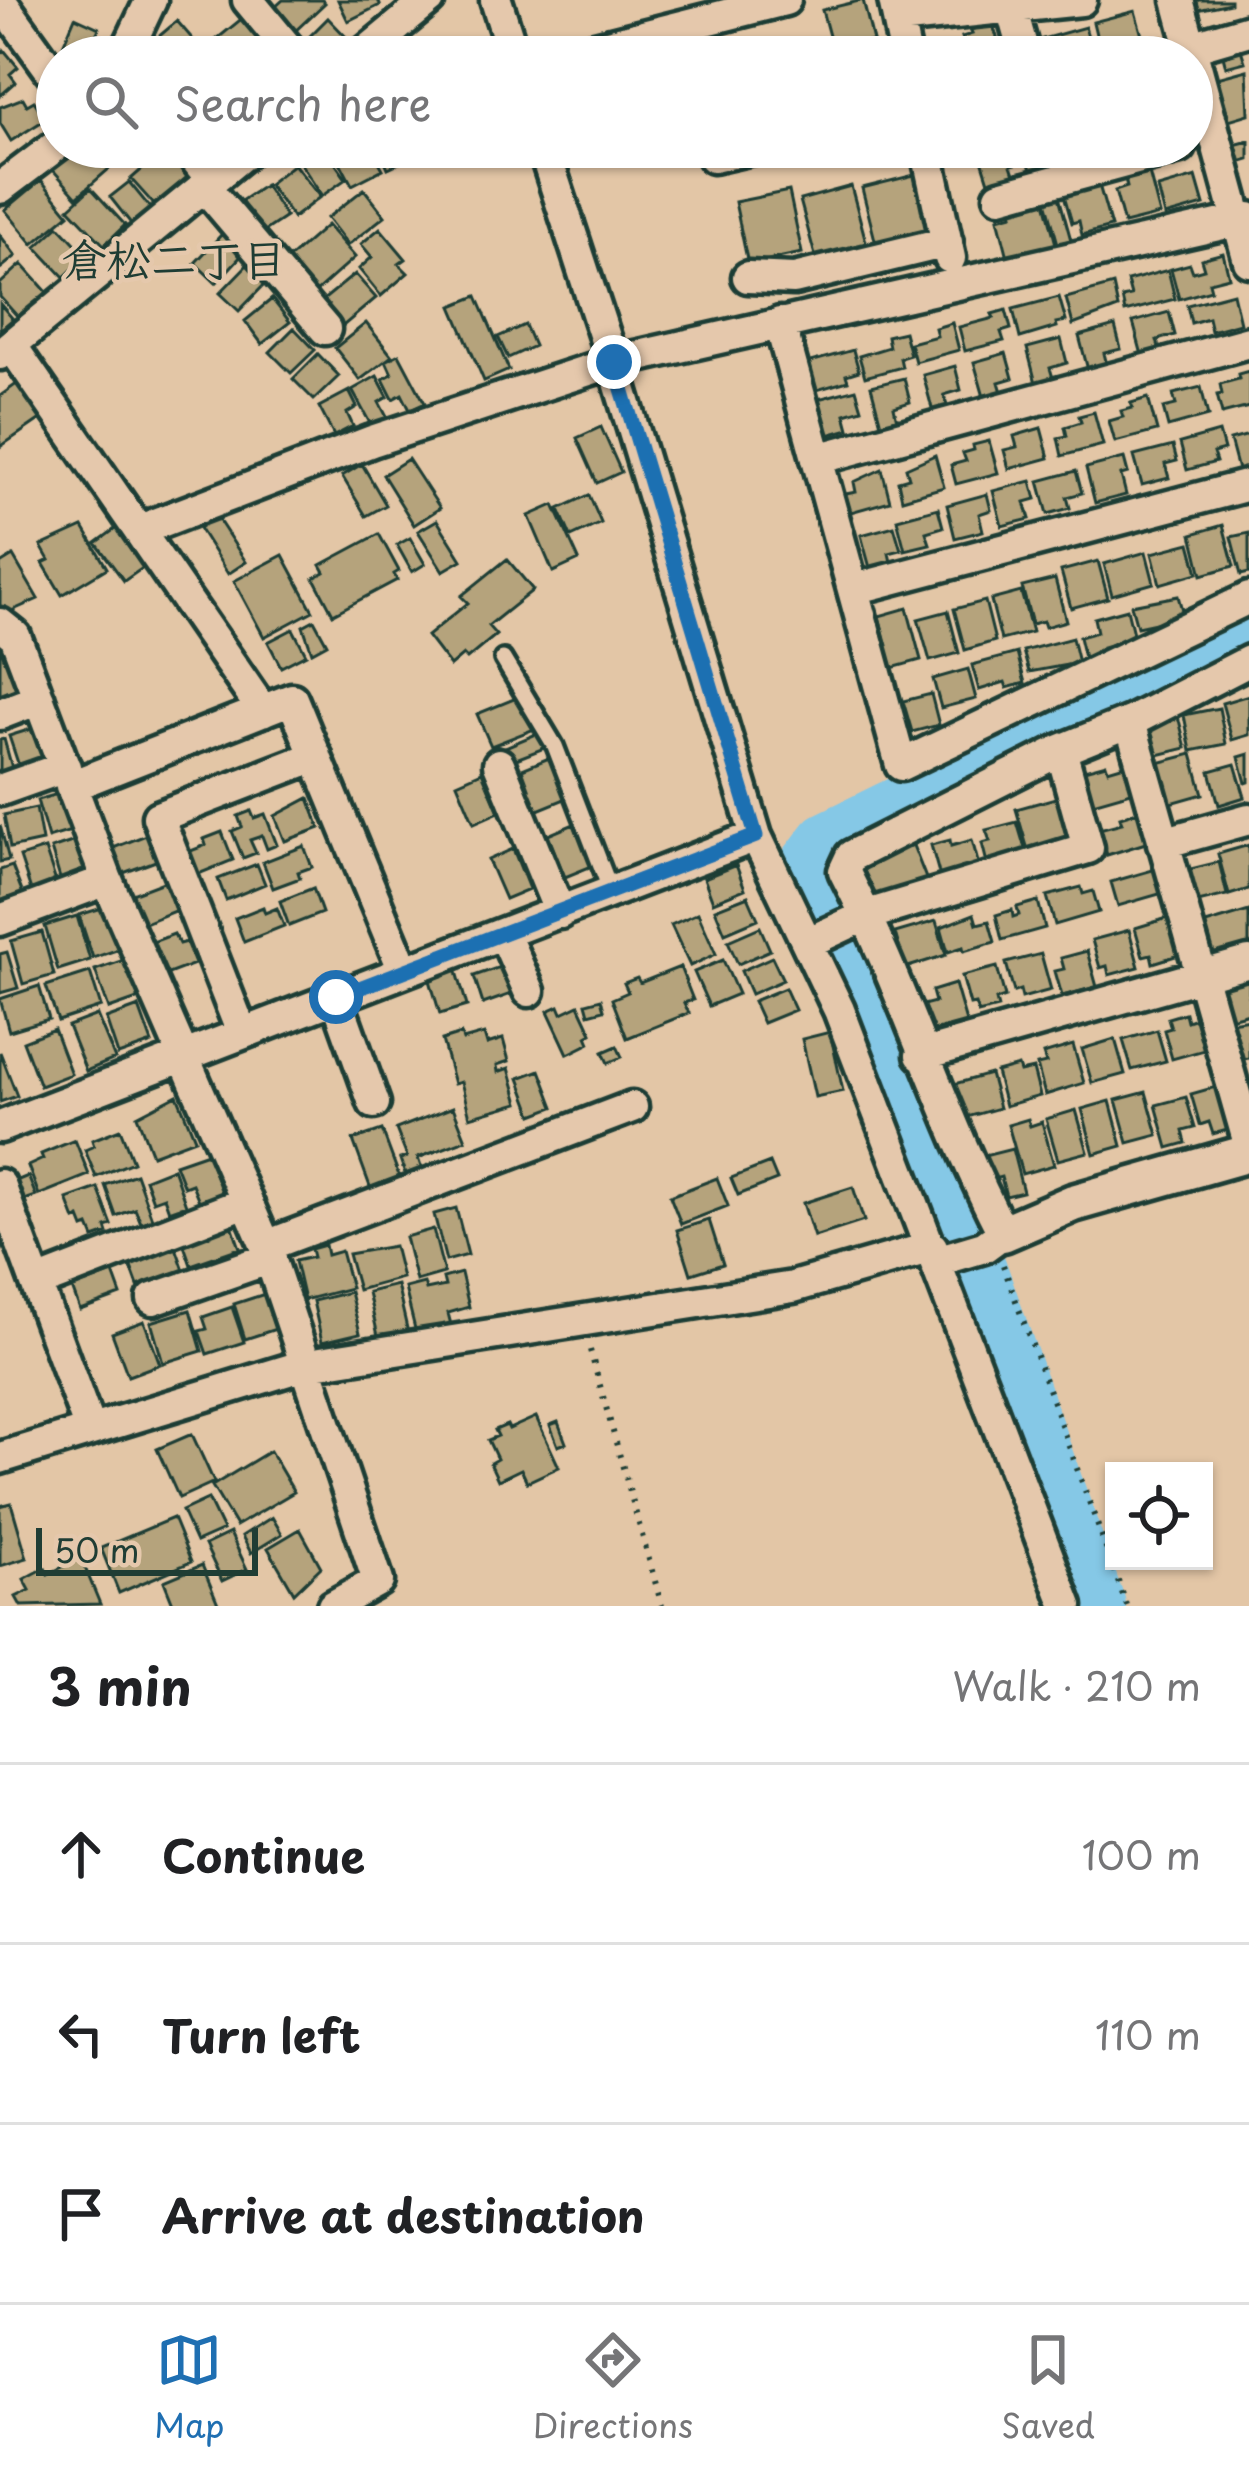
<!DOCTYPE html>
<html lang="en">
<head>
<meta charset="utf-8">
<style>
	:root { --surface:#fff; --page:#f6f6f6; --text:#202124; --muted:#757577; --line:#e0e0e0; --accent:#1f6fb2 }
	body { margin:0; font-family:"Playpen Sans","Klee One",sans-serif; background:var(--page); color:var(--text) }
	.controls { position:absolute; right:36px; bottom:36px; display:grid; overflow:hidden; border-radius:0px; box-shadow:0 3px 9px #0004 }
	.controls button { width:108px; height:108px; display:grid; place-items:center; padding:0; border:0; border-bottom:3px solid var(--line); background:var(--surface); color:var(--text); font:60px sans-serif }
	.scale { position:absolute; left:36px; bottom:30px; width:222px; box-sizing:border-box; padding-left:12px; border:6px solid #1f3d34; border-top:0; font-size:33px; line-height:42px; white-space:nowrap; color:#1f3d34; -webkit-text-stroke:9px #e5c8ac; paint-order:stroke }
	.stop { position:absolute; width:36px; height:36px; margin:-27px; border:9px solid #1f6fb2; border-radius:50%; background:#fff }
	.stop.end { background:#1f6fb2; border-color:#fff; box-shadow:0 3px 12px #0008 }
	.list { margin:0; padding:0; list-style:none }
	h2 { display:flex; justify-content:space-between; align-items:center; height:156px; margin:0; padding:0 48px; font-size:51px }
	h2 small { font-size:39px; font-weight:400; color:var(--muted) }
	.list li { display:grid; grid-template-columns:78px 1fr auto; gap:36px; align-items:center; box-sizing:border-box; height:180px; padding:0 48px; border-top:3px solid var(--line) }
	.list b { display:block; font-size:45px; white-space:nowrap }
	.list em { font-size:39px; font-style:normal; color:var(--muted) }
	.icon { flex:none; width:66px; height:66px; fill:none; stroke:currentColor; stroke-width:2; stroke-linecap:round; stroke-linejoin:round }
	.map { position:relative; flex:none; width:1249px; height:1606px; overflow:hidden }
	.search { position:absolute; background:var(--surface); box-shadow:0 3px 9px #0004; left:36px; right:36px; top:36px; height:132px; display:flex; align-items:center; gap:30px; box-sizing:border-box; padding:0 42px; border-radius:66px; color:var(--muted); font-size:45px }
	.sheet { height:696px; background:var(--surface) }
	nav { display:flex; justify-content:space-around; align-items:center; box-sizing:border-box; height:168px; border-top:3px solid var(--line); background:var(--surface); font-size:33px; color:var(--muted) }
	nav a { display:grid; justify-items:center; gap:6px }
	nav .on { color:var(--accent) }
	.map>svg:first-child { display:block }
</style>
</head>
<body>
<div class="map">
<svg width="1249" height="1606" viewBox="0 0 1249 1606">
	<rect width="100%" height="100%" fill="#e3c6a6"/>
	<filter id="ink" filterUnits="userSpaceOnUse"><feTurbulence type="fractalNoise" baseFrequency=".00833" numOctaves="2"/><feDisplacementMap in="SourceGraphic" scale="24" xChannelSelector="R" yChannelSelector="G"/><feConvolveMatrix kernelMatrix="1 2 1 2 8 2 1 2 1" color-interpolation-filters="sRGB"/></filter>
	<g filter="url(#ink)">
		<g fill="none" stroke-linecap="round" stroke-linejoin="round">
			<path stroke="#85c8e6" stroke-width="54" d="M1099,1606L967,1232L806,865L826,839L1249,632"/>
		</g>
		<path fill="#b5a37c" stroke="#1f3d34" stroke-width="3" d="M283,0H322L325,3L294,32L273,9Z
			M338,0H378L380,5L348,21Z
			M863,0L873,41L833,51L822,10Z
			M1196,0H1230V3L1198,10Z
			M1135,11L1143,39L1100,51L1093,22Z
			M245,16L272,50L263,57H215L207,47Z
			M75,17L99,28L87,57H58Z
			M328,18L349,40L331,57H309L299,47Z
			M177,21L202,50L194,57H173L157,38Z
			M992,23L1002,51L1005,50L1008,57H969L962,37L972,34L970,30Z
			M1085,27L1094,57H1044L1039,40Z
			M820,41L824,57H770L769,51Z
			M1239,43L1245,62L1226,67L1221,48Z
			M1151,44L1155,57H1111Z
			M158,45L168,57H142Z
			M4,50L18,67L10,74L16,82L0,96V54Z
			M1247,70L1249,114L1229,120L1217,78Z
			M23,98L27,105L34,101L46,119L11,141L0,123V107Z
			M1249,141V159L1239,162L1234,145Z
			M80,147H103L117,162L77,197L53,170Z
			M109,147H142L123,164Z
			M307,147H324L346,179L322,196L295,155Z
			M332,147H371L383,169L352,185Z
			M379,147H425L427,150L388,168Z
			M988,147H1018L1023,162L1011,165L1016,180L991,188L979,150Z
			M1024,147H1060L1044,152L1048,165L1031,170Z
			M1076,147H1108L1109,150L1080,159Z
			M164,150L190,179L157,208L131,179Z
			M294,164L320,197L293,218L268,184Z
			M1148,169L1160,215L1124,224L1115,191L1127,187L1124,175Z
			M914,175L929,234L877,248L862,188Z
			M1196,177L1204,205L1165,216L1158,188Z
			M41,180L69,214L33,244L5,210Z
			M129,182L152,210L133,226L110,197Z
			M265,185L286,217L262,233L241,201Z
			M1099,185L1111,227L1082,235L1079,221L1072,223L1064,195Z
			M851,186L868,249L817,263L800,200Z
			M91,188L125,225L104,245L69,208Z
			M364,189L385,216L348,245L327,218Z
			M789,191L802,253L748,264L735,202Z
			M1058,193L1071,240L1058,244L1045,197Z
			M1044,198L1056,244L1008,257L998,218L1013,214L1011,207Z
			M327,225L355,257L316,292L287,260Z
			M59,226L87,256L64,277L36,247Z
			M380,228L406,259L399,264L408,273L381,296L359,269L372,257L361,244Z
			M222,234L243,254L216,283L195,263Z
			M0,235L16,256L0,269Z
			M1223,253L1229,277L1209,282L1211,290L1179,299L1171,269L1190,264L1193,272L1204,269L1201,259Z
			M22,264L47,292L19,318L0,297V284Z
			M247,265L266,283L239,311L220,293Z
			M1168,270L1175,299L1125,312L1122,298L1131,296L1127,281Z
			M355,274L376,298L343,326L322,301Z
			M1113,285L1118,308L1073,325L1066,298Z
			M1233,293L1240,323L1211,331L1208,318L1191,323L1187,305Z
			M477,296L509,370L484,381L452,306Z
			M1059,297L1066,321L1056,323L1057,327L1020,338L1013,309Z
			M272,299L290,322L262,344L245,321Z
			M0,304L13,319L0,330Z
			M1006,310L1011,329L1001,332L1004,341L965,351L959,327L994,318L992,314Z
			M1169,312L1175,335L1157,340L1160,351L1142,355L1133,322Z
			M366,323L392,356L360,380L335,348Z
			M952,323L959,350L915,362L910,343L937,336L935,328Z
			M525,325L534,346L508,358L498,337Z
			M1115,326L1121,349L1104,353L1107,365L1088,370L1079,336Z
			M294,328L315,350L291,373L270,352Z
			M904,332L910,355L900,358L902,367L865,377L859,356L889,347L887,336Z
			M1061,339L1067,363L1050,368L1053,378L1036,383L1027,348Z
			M853,350L859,371L846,375L848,381L810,392L803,364Z
			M1006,353L1013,378L999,382L1002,392L984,397L974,362Z
			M318,354L339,376L314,400L293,379Z
			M399,354L425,403L410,410L402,394L393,399L383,379L392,374L386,361Z
			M955,366L961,390L944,395L948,408L933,412L923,375Z
			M1249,371V407L1222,414L1217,395L1222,394L1220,384L1239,379L1238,374Z
			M377,376L388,397L379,402L387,417L371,425L352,390Z
			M904,378L910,402L894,407L897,420L881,424L871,386Z
			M18,383L42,418L0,447V396Z
			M1201,387L1208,416L1168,427L1163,408L1176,405L1173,394Z
			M856,389L862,409L845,414L849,429L828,435L818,399Z
			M349,391L357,407L347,413L353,426L334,436L319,407Z
			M1148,398L1157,431L1115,442L1109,421L1123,417L1121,411L1133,408L1131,403Z
			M1094,412L1103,445L1062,456L1058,438L1067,436L1065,427L1081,422L1079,416Z
			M601,427L621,472L597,483L577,438Z
			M1041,428L1049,458L1009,469L1004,450L1017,447L1014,436Z
			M1219,432L1224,450L1213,453L1216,462L1187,470L1180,443Z
			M1249,435V467L1238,470L1230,440Z
			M989,441L998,473L956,484L951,465L966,461L963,453L974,450L973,445Z
			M1173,446L1177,461L1165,464L1169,478L1142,485L1134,456Z
			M935,455L944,487L902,499L898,481L909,478L906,468Z
			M1124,458L1128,473L1121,475L1126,495L1095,503L1086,468Z
			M408,459L440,508L414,525L383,475Z
			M362,464L386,505L366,516L342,476Z
			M882,469L890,501L851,512L846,494L856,492L854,482Z
			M1076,471L1082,493L1067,497L1070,508L1048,514L1039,481Z
			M1031,481L1036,499L1025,502L1030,519L1002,526L993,491Z
			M987,494L991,510L979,514L983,531L955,538L947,505Z
			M589,495L601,523L571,537L559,509Z
			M554,505L579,560L553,572L529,516Z
			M938,508L943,527L926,532L930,544L905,550L897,519Z
			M216,516L246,562L228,574L199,528Z
			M437,520L462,560L443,571L418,531Z
			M1223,525L1234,566L1202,575L1192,534Z
			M119,526L147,565L124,581L96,543Z
			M894,526L901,550L889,553L891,562L870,568L861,535Z
			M83,527L107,568L62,595L43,563L49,560L41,546Z
			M1249,533V573L1241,575L1231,537Z
			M379,534L399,571L394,574L397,580L333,614L314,578L325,572L321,565Z
			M410,538L425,564L412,572L397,545Z
			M1190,543L1198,573L1160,584L1152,553Z
			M1146,552L1154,583L1112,595L1104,564Z
			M283,555L313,611L264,637L234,581Z
			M13,556L38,599L0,616V564Z
			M507,559L533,590L488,626L496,635L467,659L463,655L450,666L427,636L468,603L461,596Z
			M1098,561L1108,598L1071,608L1061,571Z
			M1055,579L1066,621L1045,627L1043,621L1032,624L1022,587Z
			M1021,592L1032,632L1001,640L991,600Z
			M1178,596L1184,617L1137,627L1131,605Z
			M985,601L995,641L965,650L954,609Z
			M907,608L921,660L892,668L879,616Z
			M1127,609L1134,638L1103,647L1106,656L1085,662L1079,637L1097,632L1094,618Z
			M948,611L959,653L930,661L918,619Z
			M314,620L327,644L312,652L303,626Z
			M293,629L306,654L281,667L268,642Z
			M1072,638L1078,663L1029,672L1023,651Z
			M8,643L28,692L0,703V646Z
			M1017,653L1025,683L1007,688L1005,682L979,690L972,665Z
			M968,669L976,699L941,708L933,679Z
			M931,694L939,725L912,732L903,701Z
			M524,695L537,728L491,746L477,714Z
			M1249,695V735L1232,740L1222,703Z
			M1219,708L1226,744L1191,751L1184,715Z
			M1177,712L1186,748L1146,758L1137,722Z
			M41,726L50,756L19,766L9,736Z
			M541,732L547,747L511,761L505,747Z
			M4,739L15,779L0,783V740Z
			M1192,754L1203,794L1161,806L1150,765Z
			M1249,754V782L1246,783L1239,757Z
			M549,758L565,799L533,812L524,791L529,788L522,769Z
			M1106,764L1108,770L1128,764L1135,791L1093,803L1084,770Z
			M1235,764L1245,797L1219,805L1210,771Z
			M482,772L499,812L474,823L457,783Z
			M68,791L78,829L48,838L37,800Z
			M1066,795L1078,836L1028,850L1016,809Z
			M309,798L320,828L285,841L275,816Z
			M36,808L42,841L10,848L4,815Z
			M251,811L254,818L265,814L277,845L267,849L262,836L250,840L256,853L243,858L232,831L242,827L238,816Z
			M1140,811L1149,842L1107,855L1099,829L1122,823L1120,817Z
			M1017,822L1026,852L987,863L982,843L990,841L986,830Z
			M574,824L592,866L565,877L548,835Z
			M0,825L9,860L0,862Z
			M222,832L233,860L196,875L188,852L206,845L204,839Z
			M151,833L161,859L118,875L108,850Z
			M84,838L95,875L62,885L51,849Z
			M950,840L951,846L972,840L979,866L940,877L931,845Z
			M912,843L927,881L876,901L861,863Z
			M1249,845V889L1229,895L1218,854Z
			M304,846L312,867L298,872L300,878L273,888L263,862Z
			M45,849L59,891L34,899L20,857Z
			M513,849L529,889L505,899L488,860Z
			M1219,862L1227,895L1190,904L1182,871Z
			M257,864L265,884L226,900L218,879Z
			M736,865L745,889L713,902L704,878Z
			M12,866L23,894L17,896L19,903L0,911V870Z
			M1156,869L1163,893L1118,906L1111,882Z
			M166,881L177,910L135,927L124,897Z
			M1081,887L1083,894L1093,891L1099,912L1055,925L1047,896Z
			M313,888L322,913L289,926L280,901Z
			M748,896L758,919L725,933L715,909Z
			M1038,901L1045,928L1002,940L996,915L1012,910L1013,917L1019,915L1017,907Z
			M115,904L128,946L93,958L79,915Z
			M263,907L265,913L277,908L284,926L244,942L235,918Z
			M1249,911V952L1210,964L1199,926Z
			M698,913L716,954L690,966L671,925Z
			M974,914L977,924L989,921L995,942L964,951L963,947L948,952L941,927Z
			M77,916L90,960L58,970L45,926Z
			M1171,917L1182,954L1153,963L1151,954L1143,956L1135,928Z
			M936,921L946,955L905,968L895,933Z
			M760,927L770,950L738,964L728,941Z
			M1129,930L1139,967L1109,975L1107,966L1100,968L1092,940Z
			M42,932L54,975L23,984L11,941Z
			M174,934L179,944L186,942L195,964L155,979L142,946Z
			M1087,951L1097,987L1062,996L1055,971L1064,969L1061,958Z
			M7,952L18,988L0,993V954Z
			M1041,954L1051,990L1022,998L1020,990L1014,992L1006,963Z
			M772,957L783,980L751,994L741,971Z
			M130,958L143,997L109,1009L95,970Z
			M723,960L738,994L709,1006L694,972Z
			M506,965L514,993L483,1004L474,976Z
			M680,967L693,1000L684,1003L689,1013L627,1038L612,999L628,992L624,983L637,978L640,983Z
			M997,967L1005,997L996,1000L998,1008L978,1013L975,1004L970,1005L962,976Z
			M1249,967V1013L1219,1021L1208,980Z
			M456,968L467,1006L440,1014L429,977Z
			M90,972L101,1007L58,1021L46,986Z
			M955,984L966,1022L930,1032L923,1005L935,1002L932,991Z
			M39,986L49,1019L9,1031L0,999Z
			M785,988L795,1010L763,1023L753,1001Z
			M601,999L604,1010L589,1014L586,1003Z
			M579,1005L592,1033L587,1036L590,1043L568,1054L548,1011L559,1006L562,1013Z
			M139,1007L152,1043L118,1055L106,1019Z
			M1185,1013L1187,1021L1199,1017L1208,1049L1172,1059L1164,1030L1171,1028L1168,1018Z
			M97,1015L115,1059L86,1071L68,1026Z
			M1249,1019V1058L1237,1060L1231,1022Z
			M54,1029L71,1074L40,1086L23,1041Z
			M1157,1030L1166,1061L1132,1070L1123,1040Z
			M830,1032L843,1091L815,1097L802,1039Z
			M461,1034L463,1040L484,1034L487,1044L503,1039L509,1061L497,1065L498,1072L509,1068L519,1103L470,1117L461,1082L454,1084L442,1040Z
			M1115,1039L1125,1074L1092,1083L1082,1049Z
			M1073,1045L1084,1083L1045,1095L1037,1065L1046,1063L1043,1054Z
			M617,1046L622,1057L608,1063L603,1052Z
			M0,1052L17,1096L0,1102Z
			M1018,1066L1020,1072L1033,1069L1040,1096L1005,1106L996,1072Z
			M540,1070L554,1107L533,1115L519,1078Z
			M990,1074L999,1108L964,1118L954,1084Z
			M1219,1086L1231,1129L1213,1134L1209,1122L1200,1125L1191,1094Z
			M1146,1092L1158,1135L1128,1143L1116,1100Z
			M177,1095L195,1139L152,1155L137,1116Z
			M1186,1097L1195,1128L1183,1131L1186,1143L1168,1148L1156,1105Z
			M1110,1101L1122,1146L1094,1154L1082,1109Z
			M453,1107L466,1140L418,1158L423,1173L407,1179L400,1159L407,1157L396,1129Z
			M1076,1110L1088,1152L1058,1160L1046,1119Z
			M1028,1119L1030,1126L1042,1122L1054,1165L1022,1174L1008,1125Z
			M120,1129L133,1162L96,1177L85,1150L94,1146L92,1140Z
			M382,1130L401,1181L372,1192L353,1140Z
			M75,1140L89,1175L39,1195L28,1166L43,1159L41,1154Z
			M1012,1149L1023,1192L1006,1196L1001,1177L990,1180L984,1156Z
			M207,1153L223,1195L200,1203L192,1184L184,1187L175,1164Z
			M770,1163L777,1180L738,1195L731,1178Z
			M173,1168L186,1205L169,1211L164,1197L153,1201L145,1179Z
			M136,1174L153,1221L142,1225L135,1209L116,1216L105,1185Z
			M28,1176L36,1196L19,1202L11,1183Z
			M717,1178L728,1206L681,1224L670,1196Z
			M853,1187L864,1221L814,1237L803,1203Z
			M98,1188L112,1225L106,1227L108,1233L94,1238L89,1226L84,1228L80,1218L75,1220L67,1199Z
			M456,1208L468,1255L446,1261L434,1214Z
			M229,1216L240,1248L191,1265L180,1234Z
			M709,1220L723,1264L691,1274L677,1230Z
			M433,1229L444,1273L416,1281L405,1237Z
			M173,1239L184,1270L138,1286L127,1256Z
			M325,1245L327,1255L341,1251L351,1288L304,1300L295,1261L313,1257L311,1249Z
			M394,1246L402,1278L358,1290L348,1254Z
			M113,1273L121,1295L80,1310L72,1288Z
			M461,1273L469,1307L448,1313L451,1325L416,1333L405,1288L424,1283L426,1290L445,1286L443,1278Z
			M397,1285L408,1333L379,1340L368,1292Z
			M350,1292L360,1333L322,1342L313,1301Z
			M268,1293L279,1328L245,1339L234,1304Z
			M232,1307L244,1342L207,1354L199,1331L207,1329L203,1317Z
			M190,1310L202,1351L163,1363L151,1322Z
			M144,1321L160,1364L128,1376L112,1333Z
			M536,1417L559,1467L527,1482L521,1469L498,1480L490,1463L497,1459L488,1440L498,1436L495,1430L507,1425L509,1429Z
			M558,1422L566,1443L558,1446L550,1425Z
			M192,1434L214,1482L179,1498L157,1449Z
			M270,1451L294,1492L236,1526L212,1486Z
			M208,1499L223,1530L196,1542L182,1511Z
			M11,1503L27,1558L0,1566V1506Z
			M272,1517L282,1534L251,1553L242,1536Z
			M173,1518L191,1562L119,1593L101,1548Z
			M300,1529L321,1567L294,1593L268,1548Z
			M230,1533L247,1569L222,1581L205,1545Z
			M81,1558L100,1604L21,1606L16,1597L30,1590L24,1579L45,1568L48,1574Z
			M202,1565L219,1606H174L164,1581Z"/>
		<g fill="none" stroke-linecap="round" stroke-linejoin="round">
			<g stroke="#1f3d34" stroke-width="24">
				<path id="service" d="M503,659L555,746L612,894"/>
			</g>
			<g stroke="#1f3d34" stroke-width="39">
				<path id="minor" d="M0,0L57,79
					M248,0L295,57
					M496,0L514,57
					M894,0L898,19L1081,0
					M1178,0L1249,261
					M1011,7L1025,57
					M898,19L906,57
					M1191,47L1249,30
					M124,57L151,0
					M360,57L429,0
					M560,57L785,0
					M186,147L212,180
					M543,147L613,362L756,836
					M926,147L950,258
					M713,157L757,147
					M205,187L325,329
					M0,188L57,145
					M1000,196L1180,147
					M748,277L794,279L947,242
					M780,323L901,765L1249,598
					M11,345L263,711
					M0,354L252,147
					M817,459L1249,342
					M140,530L372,441L613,362L1249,218
					M854,589L1249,485
					M0,624L15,636L107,880L266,1246L378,1581L333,1606
					M0,714L39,699
					M1130,722L1249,1144
					M499,764L560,913
					M71,786L292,699L404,971
					M0,790L65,767
					M1163,843L1249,819
					M0,920L107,880
					M504,934L529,991
					M809,942L867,915L1088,848L1061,750
					M336,997L374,1103
					M242,1033L158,817L316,756
					M921,1055L1249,962
					M0,1127L756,836L839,1010L1067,1606
					M0,1185L90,1430
					M266,1246L632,1107
					M937,1261L984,1247L1003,1233C942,1116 904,988 844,871L851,856L1061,750L1130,722L1249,661
					M37,1283L246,1202
					M153,1299L271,1258
					M0,1458L308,1364L793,1287L932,1247"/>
			</g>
			<g stroke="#1f3d34" stroke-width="45">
				<path id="tertiary" d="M1003,1233L1073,1203L1249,1153"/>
			</g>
			<path stroke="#1f3d34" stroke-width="6" stroke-dasharray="3 9" stroke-linecap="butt" d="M1003,1265L1127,1606
				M590,1350L662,1606"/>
			<use href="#service" stroke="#e5c8ac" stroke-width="15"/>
			<use href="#minor" stroke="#e5c8ac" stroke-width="30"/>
			<use href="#tertiary" stroke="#e5c8ac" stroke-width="36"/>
		</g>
	</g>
	<g fill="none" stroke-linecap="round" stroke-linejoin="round" filter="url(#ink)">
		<path stroke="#1f6fb2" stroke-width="15" d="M336,997L756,836L614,362"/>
	</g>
	<g text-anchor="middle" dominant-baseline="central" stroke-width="9" stroke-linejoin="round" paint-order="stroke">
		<g font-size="45" font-weight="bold" fill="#1f3d34" stroke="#e5c8ac">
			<text x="174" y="257">倉松二丁目</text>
		</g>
	</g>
</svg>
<div class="controls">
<button><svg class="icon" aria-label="locate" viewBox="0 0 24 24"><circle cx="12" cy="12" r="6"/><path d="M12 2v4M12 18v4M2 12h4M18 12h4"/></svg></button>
</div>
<div class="scale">50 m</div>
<div class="stop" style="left:336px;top:997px"></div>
<div class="stop end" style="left:614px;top:362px"></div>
<div class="search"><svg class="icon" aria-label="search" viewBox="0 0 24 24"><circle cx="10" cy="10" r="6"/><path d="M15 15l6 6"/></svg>Search here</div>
</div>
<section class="sheet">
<h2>3 min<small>Walk · 210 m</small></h2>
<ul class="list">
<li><svg class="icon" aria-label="ahead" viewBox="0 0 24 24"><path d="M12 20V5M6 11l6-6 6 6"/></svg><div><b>Continue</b></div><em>100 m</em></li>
<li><svg class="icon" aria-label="left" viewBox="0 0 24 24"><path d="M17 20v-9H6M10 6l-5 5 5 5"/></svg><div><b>Turn left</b></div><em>110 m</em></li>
<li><svg class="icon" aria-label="arrive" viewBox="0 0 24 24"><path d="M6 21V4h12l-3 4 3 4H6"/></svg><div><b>Arrive at destination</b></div></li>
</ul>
</section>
<nav>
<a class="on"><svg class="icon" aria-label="map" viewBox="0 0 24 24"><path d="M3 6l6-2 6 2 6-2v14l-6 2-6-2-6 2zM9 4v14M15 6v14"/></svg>Map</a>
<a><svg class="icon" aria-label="directions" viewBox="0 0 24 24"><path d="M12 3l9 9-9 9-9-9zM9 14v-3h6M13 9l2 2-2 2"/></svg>Directions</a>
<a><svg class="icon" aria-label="saved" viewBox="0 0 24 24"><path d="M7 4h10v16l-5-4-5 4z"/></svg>Saved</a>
</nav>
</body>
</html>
